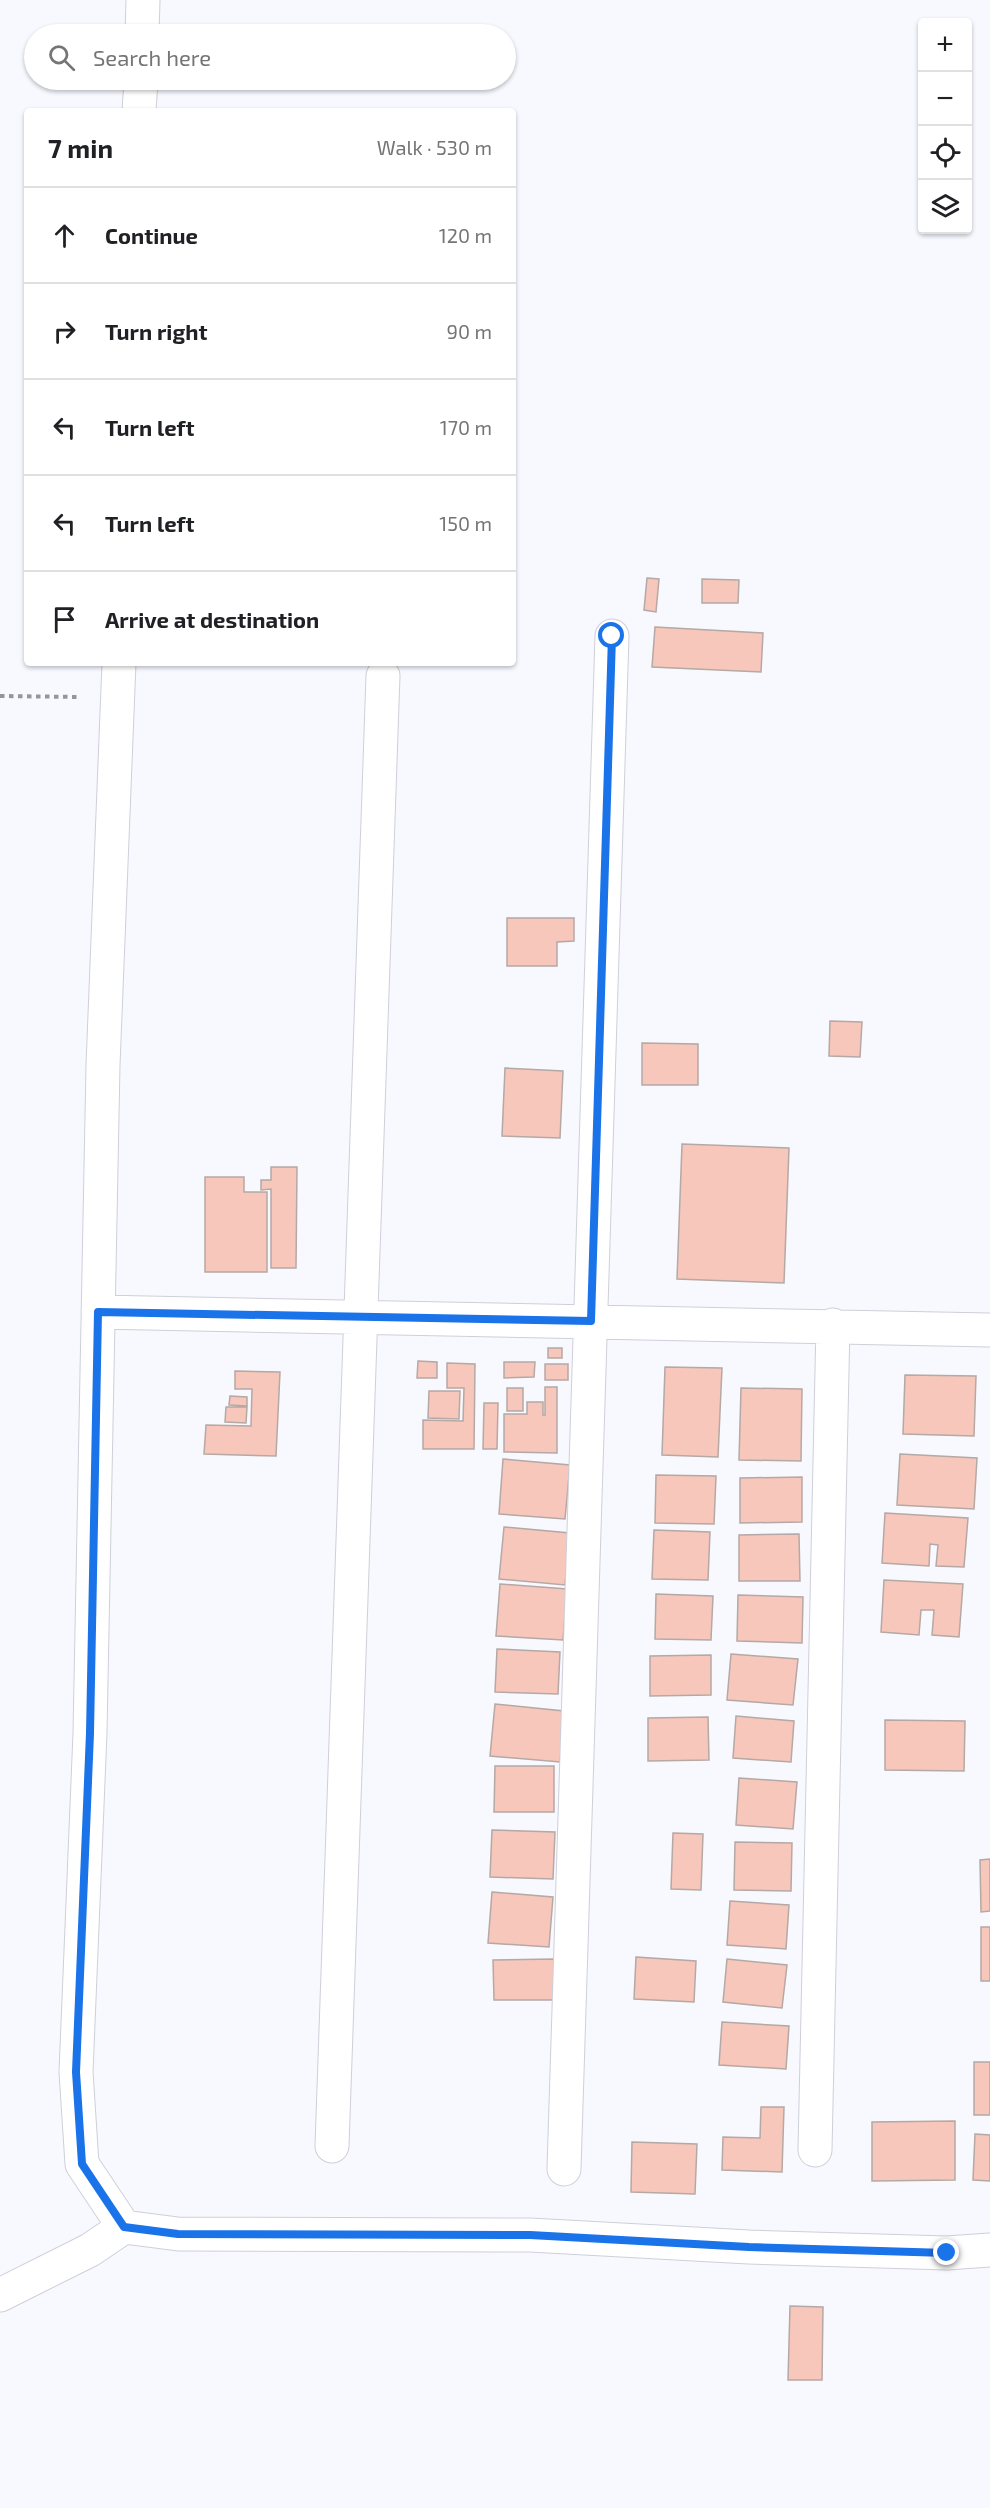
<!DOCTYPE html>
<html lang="en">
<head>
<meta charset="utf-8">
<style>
	:root { --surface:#fff; --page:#f6f6f6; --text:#202124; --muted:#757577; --line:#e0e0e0 }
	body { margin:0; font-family:"Exo 2",sans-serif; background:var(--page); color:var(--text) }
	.controls { position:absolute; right:18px; top:18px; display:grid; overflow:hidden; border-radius:6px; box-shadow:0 2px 4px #0004 }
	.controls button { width:54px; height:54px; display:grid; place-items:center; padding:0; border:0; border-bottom:2px solid var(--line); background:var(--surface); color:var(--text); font:30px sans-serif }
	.stop { position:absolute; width:18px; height:18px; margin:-14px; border:4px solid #1a73e8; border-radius:50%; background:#fff }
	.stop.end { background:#1a73e8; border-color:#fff; box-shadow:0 2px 6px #0008 }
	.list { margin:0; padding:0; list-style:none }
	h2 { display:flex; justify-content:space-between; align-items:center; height:78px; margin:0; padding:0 24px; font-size:26px }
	h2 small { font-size:20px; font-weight:400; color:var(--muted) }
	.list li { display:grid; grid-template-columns:39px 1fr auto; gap:18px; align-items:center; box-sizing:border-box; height:96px; padding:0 24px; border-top:2px solid var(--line) }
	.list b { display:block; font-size:22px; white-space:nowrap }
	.list em { font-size:20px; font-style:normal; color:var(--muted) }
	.icon { flex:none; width:33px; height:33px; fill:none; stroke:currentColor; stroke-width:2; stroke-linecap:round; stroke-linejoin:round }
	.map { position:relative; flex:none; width:990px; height:2508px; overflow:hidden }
	.search { position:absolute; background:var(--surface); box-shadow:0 2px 4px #0004; left:24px; top:24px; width:492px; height:66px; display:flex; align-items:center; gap:15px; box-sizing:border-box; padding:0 21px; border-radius:33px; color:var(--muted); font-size:22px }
	.panel { position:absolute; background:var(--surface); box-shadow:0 2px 4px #0004; left:24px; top:108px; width:492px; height:558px; border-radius:6px }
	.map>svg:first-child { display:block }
</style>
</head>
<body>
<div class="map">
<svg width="990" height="2508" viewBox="0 0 990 2508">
	<rect width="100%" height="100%" fill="#f8f9fe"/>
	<path fill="#f7c7bb" stroke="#b5a8a5" stroke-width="1.5" d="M647,578L659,579L656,612L644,610Z
		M702,579L739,580L738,603H702Z
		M655,627L763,633L761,672L652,667Z
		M507,918H574V941L557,942V966H507Z
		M830,1021L862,1022L860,1057L829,1056Z
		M642,1043L698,1044V1085H642Z
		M505,1068L563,1071L560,1138L502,1136Z
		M682,1144L789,1148L784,1283L677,1279Z
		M271,1167H297L296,1268H271V1189L261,1190V1180H271Z
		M205,1177H244V1192H267V1272H205Z
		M548,1348H562V1358H548Z
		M418,1361L437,1362V1378H417Z
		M504,1362H535L534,1377L504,1378Z
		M447,1363L475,1364L474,1449H423V1420L463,1421L464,1388H447Z
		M545,1364H568V1380H545Z
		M665,1367L722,1368L718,1457L662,1455Z
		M235,1371L280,1372L276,1456L204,1454L206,1425L251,1426L252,1389H235Z
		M905,1375L976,1376L974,1436L903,1434Z
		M545,1387H557V1453L504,1452V1414H527V1402H543V1415H545Z
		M507,1388H523V1411H507Z
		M741,1388L802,1389L801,1461L739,1460Z
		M429,1391H460L459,1419L428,1418Z
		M230,1396L247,1397V1406L229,1405Z
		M484,1403H498L497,1449H483Z
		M226,1407H247L246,1423L225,1422Z
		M900,1454L977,1458L974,1509L897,1505Z
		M503,1459L570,1465L565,1519L499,1514Z
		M656,1475L716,1476L714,1524L655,1523Z
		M802,1477V1522L740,1523V1478Z
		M885,1513L968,1518L964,1567L936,1566L938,1545L930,1544L929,1566L882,1563Z
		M504,1527L570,1533L565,1585L499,1579Z
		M654,1530L710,1532L708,1580L652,1579Z
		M799,1534L800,1581H739V1535Z
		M884,1580L963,1584L959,1637L932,1635L934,1610H921L919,1635L881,1632Z
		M500,1584L567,1589L563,1640L496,1636Z
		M656,1594L713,1596L711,1640L655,1639Z
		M738,1595L803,1597L802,1643L737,1641Z
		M497,1649L560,1652L558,1694L495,1692Z
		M731,1654L798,1659L793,1705L727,1700Z
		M711,1655V1695L650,1696V1656Z
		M495,1704L564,1711L560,1762L490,1756Z
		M736,1716L794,1721L791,1762L733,1758Z
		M708,1717L709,1760L648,1761V1718Z
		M885,1720L965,1721L964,1771L885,1770Z
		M495,1766H554V1812H494Z
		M739,1778L797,1782L793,1829L736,1825Z
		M492,1830L555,1832L553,1879L490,1877Z
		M673,1833L703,1834L701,1890L671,1889Z
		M735,1842L792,1843L791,1891L734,1890Z
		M990,1859V1911L981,1912L980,1860Z
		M492,1892L553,1897L549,1947L488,1943Z
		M730,1901L789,1905L786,1949L727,1945Z
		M981,1927H990V1981H981Z
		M636,1957L696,1961L694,2002L634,1999Z
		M554,1959V2000H494L493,1960Z
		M727,1959L787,1965L782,2008L723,2002Z
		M722,2022L789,2026L786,2069L719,2065Z
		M974,2062H990V2115H974Z
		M761,2107H784L782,2172L722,2170L723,2137L760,2138Z
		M955,2121V2180L872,2181V2122Z
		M975,2134L990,2135V2181L973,2180Z
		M632,2142L697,2144L695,2194L631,2192Z
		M790,2306L823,2307L822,2380H788Z"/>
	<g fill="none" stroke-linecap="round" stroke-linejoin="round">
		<g stroke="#cecfda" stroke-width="35">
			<path id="minor" d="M142,34L143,0
				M139,111L141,80
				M119,663L103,1065L90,1733L76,2072L82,2164L124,2227
				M98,1312L990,1330
				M332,2146L383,676
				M815,2150L833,1325
				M564,2169L612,636
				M0,2295L90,2250L124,2227L178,2234L530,2235L749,2247L947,2253L990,2250"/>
		</g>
		<path stroke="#95959a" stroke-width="4" stroke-dasharray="4.5 4.5" stroke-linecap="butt" d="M0,696L81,697"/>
		<use href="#minor" stroke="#fff" stroke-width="33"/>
	</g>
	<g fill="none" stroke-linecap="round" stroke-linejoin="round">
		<path stroke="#1a73e8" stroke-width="8" d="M612,636L591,1321L98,1312L90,1733L76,2072L82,2164L124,2227L178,2234L530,2235L749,2247L947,2253"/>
	</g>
</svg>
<div class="controls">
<button>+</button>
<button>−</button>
<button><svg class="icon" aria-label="locate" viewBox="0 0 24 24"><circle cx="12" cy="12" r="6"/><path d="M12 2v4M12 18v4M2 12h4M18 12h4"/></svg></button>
<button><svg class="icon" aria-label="layers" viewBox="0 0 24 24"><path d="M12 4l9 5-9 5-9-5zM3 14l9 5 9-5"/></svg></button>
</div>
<div class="stop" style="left:612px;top:636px"></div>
<div class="stop end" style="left:947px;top:2253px"></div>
<div class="search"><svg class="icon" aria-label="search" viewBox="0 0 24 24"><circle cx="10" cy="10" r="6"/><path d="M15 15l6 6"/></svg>Search here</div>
<section class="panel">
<h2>7 min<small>Walk · 530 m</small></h2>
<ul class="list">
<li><svg class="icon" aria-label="ahead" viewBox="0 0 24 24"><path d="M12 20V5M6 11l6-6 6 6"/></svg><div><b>Continue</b></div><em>120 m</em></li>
<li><svg class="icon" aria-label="right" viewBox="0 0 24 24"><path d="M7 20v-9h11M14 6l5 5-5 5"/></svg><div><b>Turn right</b></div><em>90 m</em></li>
<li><svg class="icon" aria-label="left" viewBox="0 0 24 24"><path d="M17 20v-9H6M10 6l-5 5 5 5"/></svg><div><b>Turn left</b></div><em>170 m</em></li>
<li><svg class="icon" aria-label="left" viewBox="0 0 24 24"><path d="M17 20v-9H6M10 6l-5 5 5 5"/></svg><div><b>Turn left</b></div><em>150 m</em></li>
<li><svg class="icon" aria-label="arrive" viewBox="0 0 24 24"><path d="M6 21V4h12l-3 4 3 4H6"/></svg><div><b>Arrive at destination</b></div></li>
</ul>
</section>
</div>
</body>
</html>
